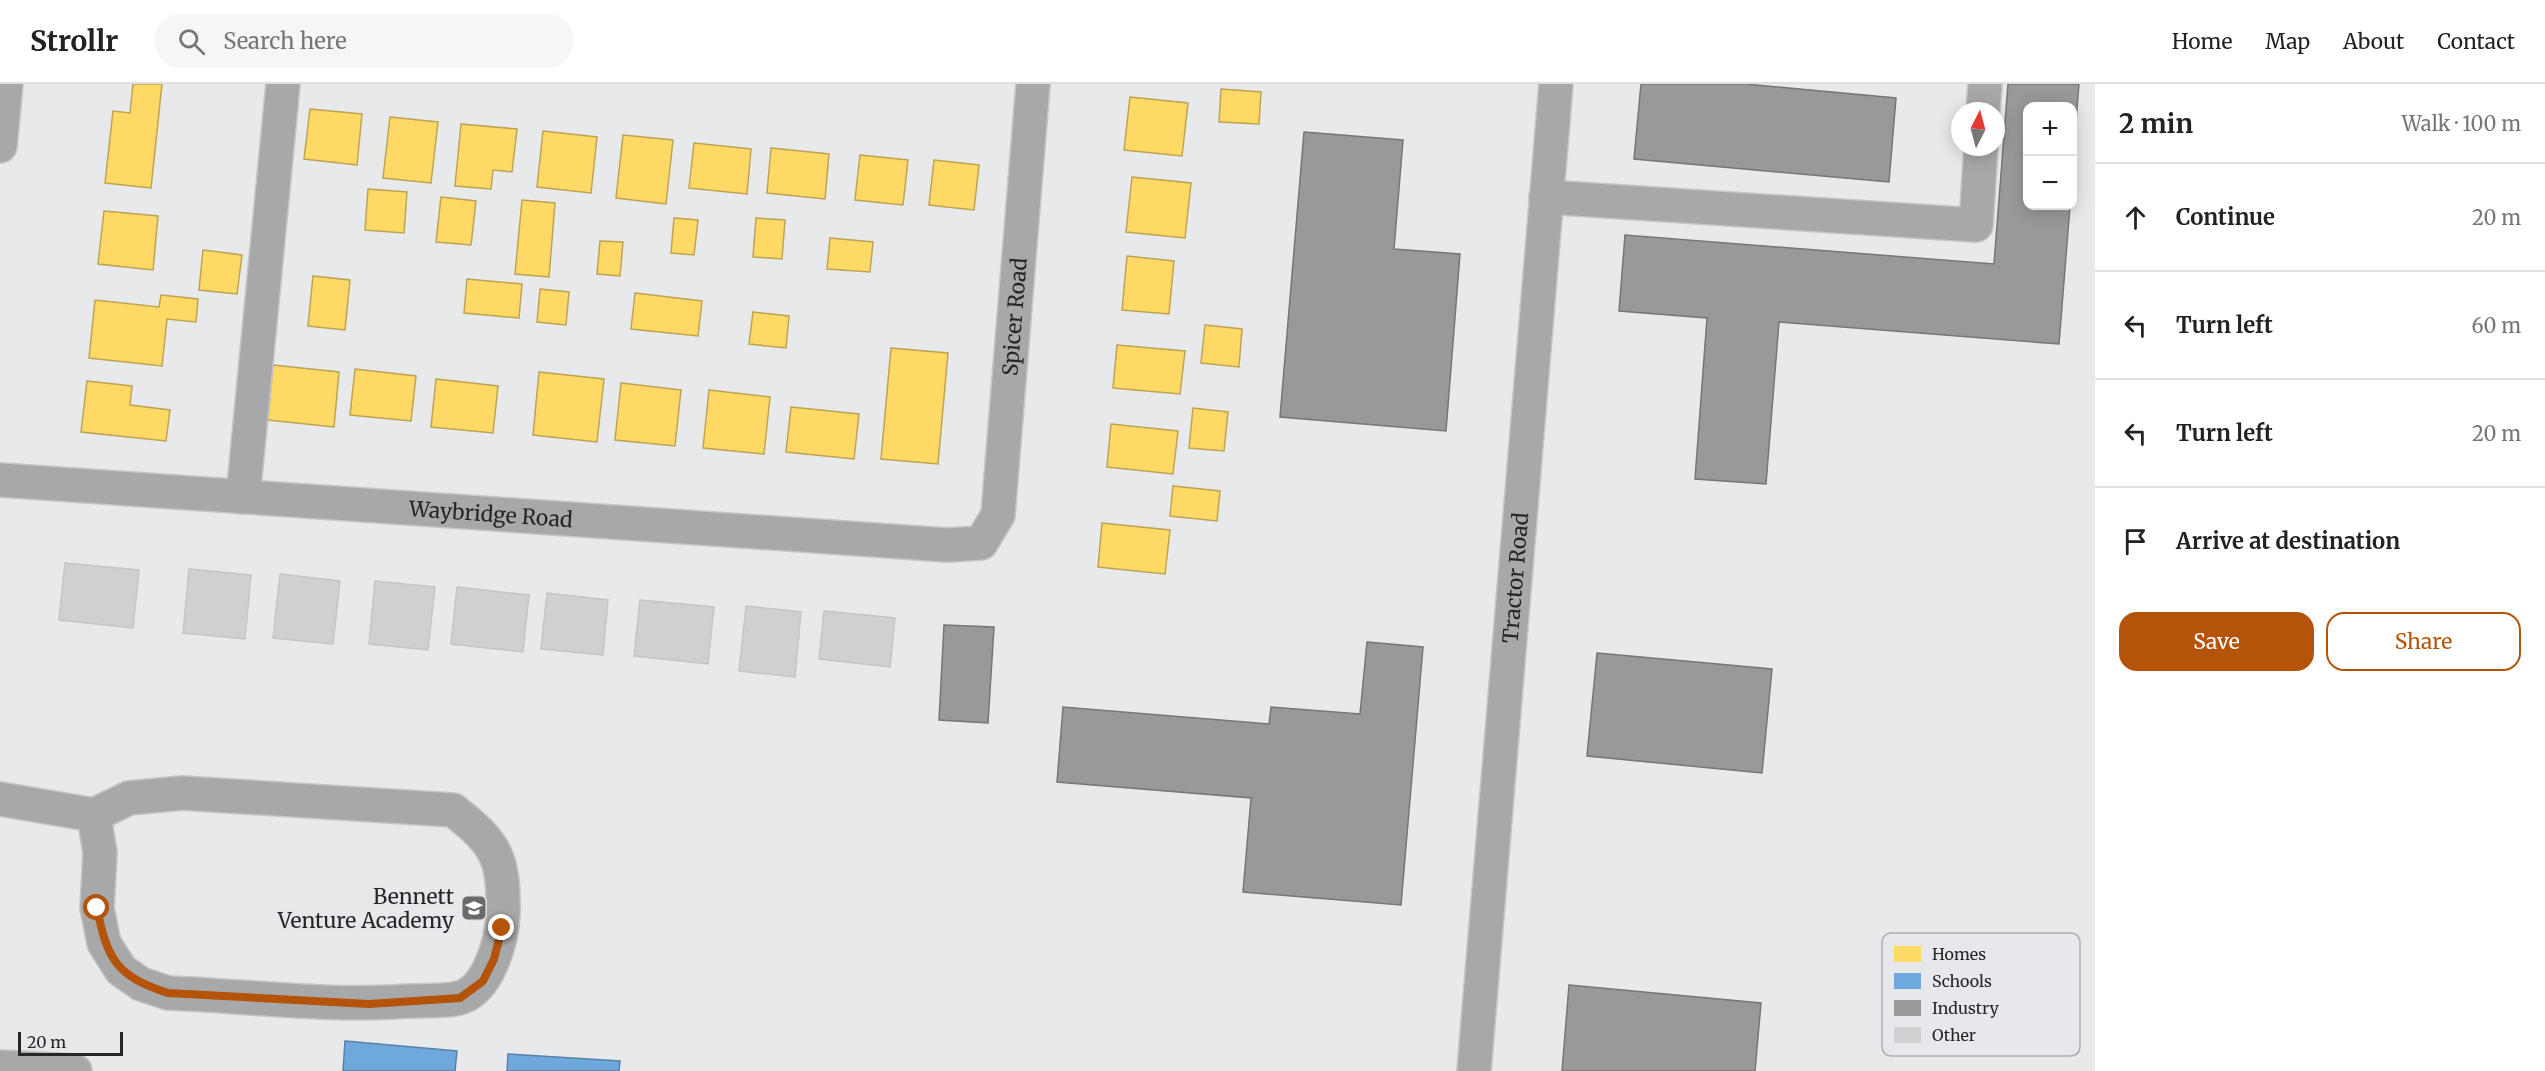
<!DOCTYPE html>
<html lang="en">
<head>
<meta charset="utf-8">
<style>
	:root { --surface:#fff; --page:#f6f6f6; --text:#222; --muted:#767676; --line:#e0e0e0; --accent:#b45309 }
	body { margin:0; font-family:Merriweather,serif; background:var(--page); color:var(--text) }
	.controls { position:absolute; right:18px; top:18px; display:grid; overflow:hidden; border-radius:12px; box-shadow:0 3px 15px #0003 }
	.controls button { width:54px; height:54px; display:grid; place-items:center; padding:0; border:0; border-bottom:2px solid var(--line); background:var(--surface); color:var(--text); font:30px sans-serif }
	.compass { position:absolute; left:1951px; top:18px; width:54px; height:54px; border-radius:50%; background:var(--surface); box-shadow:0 3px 15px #0003; rotate:6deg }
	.scale { position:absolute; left:18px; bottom:15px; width:105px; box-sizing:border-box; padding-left:6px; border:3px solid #252627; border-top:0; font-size:16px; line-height:21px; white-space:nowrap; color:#252627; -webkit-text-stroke:4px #e6e8ec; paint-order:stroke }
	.stop { position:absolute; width:18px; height:18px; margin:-14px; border:4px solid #b45309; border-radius:50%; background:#fff }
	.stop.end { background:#b45309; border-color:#fff; box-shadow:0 2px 6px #0008 }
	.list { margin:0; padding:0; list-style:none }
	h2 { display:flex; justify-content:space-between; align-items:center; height:78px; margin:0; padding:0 24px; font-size:26px }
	h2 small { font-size:20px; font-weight:400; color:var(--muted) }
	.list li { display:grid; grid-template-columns:39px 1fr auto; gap:18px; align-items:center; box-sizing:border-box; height:108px; padding:0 24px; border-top:2px solid var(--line) }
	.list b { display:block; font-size:22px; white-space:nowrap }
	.list em { font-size:20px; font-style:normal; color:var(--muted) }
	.actions { display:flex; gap:12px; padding:18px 24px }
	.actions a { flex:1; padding:14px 0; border:2px solid var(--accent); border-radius:18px; text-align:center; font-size:21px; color:var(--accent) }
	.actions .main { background:var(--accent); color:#fff }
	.icon { flex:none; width:33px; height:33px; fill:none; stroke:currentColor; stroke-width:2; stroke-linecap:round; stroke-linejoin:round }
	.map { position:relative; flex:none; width:2095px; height:987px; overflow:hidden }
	header { display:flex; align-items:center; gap:36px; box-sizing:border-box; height:84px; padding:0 30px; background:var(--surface); border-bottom:2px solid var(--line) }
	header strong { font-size:28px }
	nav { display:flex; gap:33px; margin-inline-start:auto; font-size:21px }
	.search { width:420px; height:54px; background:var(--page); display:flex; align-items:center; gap:15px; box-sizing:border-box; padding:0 21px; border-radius:33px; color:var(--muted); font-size:22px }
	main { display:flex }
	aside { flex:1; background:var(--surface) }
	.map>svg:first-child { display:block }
</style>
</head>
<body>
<header>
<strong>Strollr</strong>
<div class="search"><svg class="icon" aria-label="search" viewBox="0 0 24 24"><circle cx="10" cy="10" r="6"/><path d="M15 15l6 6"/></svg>Search here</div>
<nav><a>Home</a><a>Map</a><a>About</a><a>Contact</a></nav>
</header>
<main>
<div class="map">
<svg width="2095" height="987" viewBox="0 0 2095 987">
	<rect width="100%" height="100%" fill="#e7e9eb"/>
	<path fill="#ffd966" stroke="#bea353" stroke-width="1.5" d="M133,0H162L151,104L105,99L113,27L130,29Z
		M1221,5L1261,8L1259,40L1219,38Z
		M1130,13L1188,19L1182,72L1124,66Z
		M310,25L362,30L357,81L304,75Z
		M390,33L438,38L431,99L383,94Z
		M461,40L517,45L512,88L493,86L491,105L455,102Z
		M543,47L597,53L591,109L537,103Z
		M623,51L673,56L666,120L616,114Z
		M694,59L751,65L747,110L689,104Z
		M771,64L829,70L825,115L767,109Z
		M860,71L908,76L903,121L855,116Z
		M934,76L979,81L974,126L929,121Z
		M1132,93L1191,99L1185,154L1126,148Z
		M368,105L407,108L404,149L365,146Z
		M441,113L476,117L471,161L436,158Z
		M522,116L555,119L549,193L515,190Z
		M104,127L158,132L153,186L98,180Z
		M674,134L698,136L694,171L671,169Z
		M756,134L785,136L782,175L753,173Z
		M830,154L873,158L870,188L827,185Z
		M600,157L623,158L620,192L597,190Z
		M203,166L242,171L237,210L199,206Z
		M1127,172L1174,177L1169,230L1122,226Z
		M313,192L350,196L345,246L308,242Z
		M467,195L522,200L519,234L464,229Z
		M540,205L569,208L566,241L537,238Z
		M635,209L702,217L698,252L631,245Z
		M161,211L198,215L196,238L167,235L162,282L89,274L95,216L159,223Z
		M753,228L789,232L786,264L749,260Z
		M1205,241L1242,245L1239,283L1201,279Z
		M1117,261L1185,267L1180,310L1113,304Z
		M891,264L948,269L938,380L881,375Z
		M273,281L339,288L334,343L268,336Z
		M355,285L416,292L411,337L350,331Z
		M539,288L604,295L597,358L533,351Z
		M436,295L498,302L493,349L431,343Z
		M87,297L132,302L130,321L170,326L166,357L81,348Z
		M621,299L681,306L675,362L615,356Z
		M709,306L770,313L764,370L703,364Z
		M791,323L859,330L854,375L786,368Z
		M1193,324L1228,328L1224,367L1189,364Z
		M1111,340L1178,347L1173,390L1107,383Z
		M1173,402L1220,407L1217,437L1170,432Z
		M1102,439L1170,446L1165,490L1098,483Z"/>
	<path fill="#6fa8dc" stroke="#5981a6" stroke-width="1.5" d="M345,957L457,967L455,987H343Z
		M508,970L620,977L619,987H507Z"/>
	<path fill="#999" stroke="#767677" stroke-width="1.5" d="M1641,0H1746L1896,14L1889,98L1634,75Z
		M2008,0H2079L2072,86V22H2028V122H2070L2059,260L1779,238L1766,400L1695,395L1707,234L1619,227L1625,151L1994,180Z
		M1304,48L1403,56L1394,165L1460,170L1446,347L1280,333Z
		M944,541L994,543L988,639L939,636Z
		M1367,558L1423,563L1401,821L1243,808L1251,714L1057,698L1063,623L1269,640L1271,623L1360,630Z
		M1597,569L1772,585L1762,689L1587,672Z
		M1569,901L1761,919L1755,987H1562Z"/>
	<path fill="#ced0d1" stroke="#c3c5c6" stroke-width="1.5" d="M65,479L139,486L133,544L59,536Z
		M189,485L251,491L245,555L183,549Z
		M280,490L340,497L333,560L273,554Z
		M375,497L435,503L428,566L369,560Z
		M457,503L529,511L523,568L451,560Z
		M547,509L608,516L603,571L541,565Z
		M640,516L714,523L708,580L634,572Z
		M746,522L801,528L795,593L739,587Z
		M824,527L895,534L890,583L819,575Z"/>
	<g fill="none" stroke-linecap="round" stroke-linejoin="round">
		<g stroke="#c5c6c7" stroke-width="36">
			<g id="minor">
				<path d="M1983,27L1985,0"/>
				<path d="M0,62L6,0"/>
				<path d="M1546,113L1976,141L1981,63"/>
				<path id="s1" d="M0,396L947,461L981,459L998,431L1033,0"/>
				<path d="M243,413L283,0"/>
				<path d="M0,715L94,731L129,714L182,709L453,726C497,760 504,774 503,830C502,856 489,906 459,914C444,918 425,916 409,917C329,923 248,912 168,909L141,900L121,886L104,859L97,824L100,769L94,731"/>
				<path d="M0,983L75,987"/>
				<path id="s2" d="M1474,987L1556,0"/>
			</g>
		</g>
		<use href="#minor" stroke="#a7a8a9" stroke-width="33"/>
	</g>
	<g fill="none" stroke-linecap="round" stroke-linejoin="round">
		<path stroke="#b45309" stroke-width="8" d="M97,824C107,875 116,892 168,909L369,920L460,914L483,897L494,875L502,844"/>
	</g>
	<defs>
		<g id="school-square" transform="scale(1.35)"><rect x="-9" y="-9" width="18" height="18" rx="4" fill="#696a6c" stroke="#e6e8ec"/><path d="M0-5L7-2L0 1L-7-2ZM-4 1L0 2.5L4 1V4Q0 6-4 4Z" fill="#fff"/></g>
	</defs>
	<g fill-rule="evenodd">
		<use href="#school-square" x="474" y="824"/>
	</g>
	<g text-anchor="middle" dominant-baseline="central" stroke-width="6" stroke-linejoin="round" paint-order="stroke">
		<g font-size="21" fill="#252627" stroke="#e6e8ec">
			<text stroke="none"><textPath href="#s1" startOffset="1215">Spicer Road</textPath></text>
			<text stroke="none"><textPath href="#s1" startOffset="492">Waybridge Road</textPath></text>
			<text stroke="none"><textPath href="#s2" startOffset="495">Tractor Road</textPath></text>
		</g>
		<g font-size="21" fill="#252627" stroke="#e6e8ec" text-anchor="end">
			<text x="454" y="812">Bennett<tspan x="454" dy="24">Venture Academy</tspan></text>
		</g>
	</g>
	<rect x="1882" y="849" width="198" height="123" rx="9" fill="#e6e8ec" stroke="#acaeb1" stroke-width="1.5"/>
	<rect x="1894" y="862" width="27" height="16" fill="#ffd966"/>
	<rect x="1894" y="889" width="27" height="16" fill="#6fa8dc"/>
	<rect x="1894" y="916" width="27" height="16" fill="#999"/>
	<rect x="1894" y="943" width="27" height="16" fill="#ced0d1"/>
	<g font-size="16" fill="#252627">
		<text x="1932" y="876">Homes</text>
		<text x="1932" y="903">Schools</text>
		<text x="1932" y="930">Industry</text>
		<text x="1932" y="957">Other</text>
	</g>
</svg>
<div class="controls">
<button>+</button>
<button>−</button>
</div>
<svg class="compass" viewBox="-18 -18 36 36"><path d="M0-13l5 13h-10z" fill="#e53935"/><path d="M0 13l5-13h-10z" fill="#767676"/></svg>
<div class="scale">20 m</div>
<div class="stop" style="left:97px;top:824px"></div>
<div class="stop end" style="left:502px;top:844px"></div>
</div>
<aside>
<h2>2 min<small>Walk · 100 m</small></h2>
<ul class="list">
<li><svg class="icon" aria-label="ahead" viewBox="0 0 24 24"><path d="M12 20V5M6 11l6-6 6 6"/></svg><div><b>Continue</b></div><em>20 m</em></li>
<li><svg class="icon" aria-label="left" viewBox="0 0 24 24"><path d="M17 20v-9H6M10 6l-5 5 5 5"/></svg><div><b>Turn left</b></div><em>60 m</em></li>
<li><svg class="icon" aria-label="left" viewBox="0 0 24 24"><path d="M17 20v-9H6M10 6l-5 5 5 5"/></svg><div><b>Turn left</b></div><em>20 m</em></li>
<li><svg class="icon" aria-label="arrive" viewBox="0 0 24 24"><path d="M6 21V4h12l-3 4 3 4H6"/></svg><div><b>Arrive at destination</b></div></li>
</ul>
<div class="actions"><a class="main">Save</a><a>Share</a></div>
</aside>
</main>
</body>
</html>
